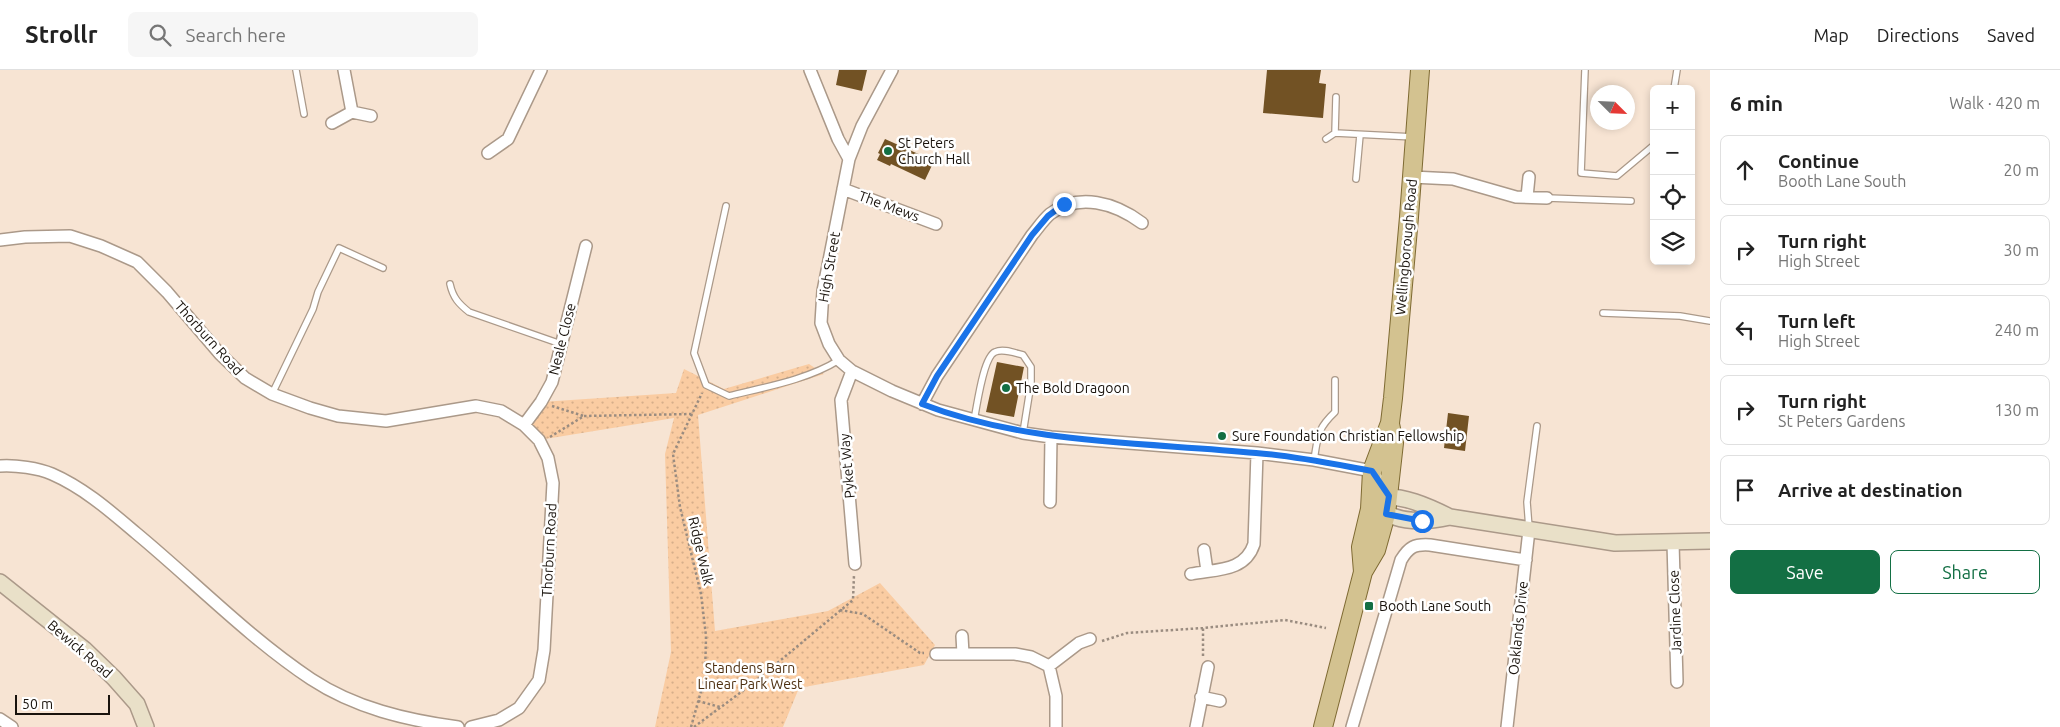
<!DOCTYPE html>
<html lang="en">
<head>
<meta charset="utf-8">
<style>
	:root { --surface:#fff; --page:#f6f6f6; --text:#222; --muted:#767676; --line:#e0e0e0; --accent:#136f44 }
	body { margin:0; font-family:Ubuntu,sans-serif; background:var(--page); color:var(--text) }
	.controls { position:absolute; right:15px; top:15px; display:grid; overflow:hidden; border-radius:8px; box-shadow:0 2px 8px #0003 }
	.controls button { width:45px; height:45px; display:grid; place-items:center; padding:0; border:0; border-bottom:1px solid var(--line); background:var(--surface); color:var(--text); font:25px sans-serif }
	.compass { position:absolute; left:1590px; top:15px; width:45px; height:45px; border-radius:50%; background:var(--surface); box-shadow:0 2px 8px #0003; rotate:114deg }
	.scale { position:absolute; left:15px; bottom:12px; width:95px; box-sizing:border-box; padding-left:5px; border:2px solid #19130d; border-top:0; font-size:14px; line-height:18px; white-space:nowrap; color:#19130d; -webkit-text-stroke:4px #fff; paint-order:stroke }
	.stop { position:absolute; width:15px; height:15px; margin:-11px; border:4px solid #1a73e8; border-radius:50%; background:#fff }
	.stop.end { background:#1a73e8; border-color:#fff; box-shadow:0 1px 5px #0008 }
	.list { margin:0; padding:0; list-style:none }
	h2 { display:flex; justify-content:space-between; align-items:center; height:65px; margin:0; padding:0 20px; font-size:21px }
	h2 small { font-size:16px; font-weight:400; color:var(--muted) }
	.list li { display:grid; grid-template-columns:32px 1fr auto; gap:15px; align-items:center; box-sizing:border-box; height:70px; margin:0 10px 10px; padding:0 10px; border:1px solid var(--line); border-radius:8px }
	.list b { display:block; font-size:19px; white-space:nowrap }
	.list p { margin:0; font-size:16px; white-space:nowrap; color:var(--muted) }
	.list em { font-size:16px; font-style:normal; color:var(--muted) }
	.actions { display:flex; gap:10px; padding:15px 20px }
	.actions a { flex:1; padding:11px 0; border:1px solid var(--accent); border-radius:8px; text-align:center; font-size:18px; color:var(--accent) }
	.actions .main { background:var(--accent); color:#fff }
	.icon { flex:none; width:28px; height:28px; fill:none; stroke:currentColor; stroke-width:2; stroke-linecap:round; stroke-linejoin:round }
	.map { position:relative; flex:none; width:1710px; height:657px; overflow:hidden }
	header { display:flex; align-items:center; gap:30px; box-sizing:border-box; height:70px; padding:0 25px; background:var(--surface); border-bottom:1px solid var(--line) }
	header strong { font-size:24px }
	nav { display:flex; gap:28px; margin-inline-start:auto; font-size:18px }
	.search { width:350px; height:45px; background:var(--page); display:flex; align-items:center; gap:12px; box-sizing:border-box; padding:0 18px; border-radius:8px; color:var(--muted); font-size:19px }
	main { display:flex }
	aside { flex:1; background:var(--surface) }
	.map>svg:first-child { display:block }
</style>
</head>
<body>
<header>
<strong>Strollr</strong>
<div class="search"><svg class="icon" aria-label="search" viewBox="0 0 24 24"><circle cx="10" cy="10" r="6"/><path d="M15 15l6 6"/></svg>Search here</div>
<nav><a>Map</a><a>Directions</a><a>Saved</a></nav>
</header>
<main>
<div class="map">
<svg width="1710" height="657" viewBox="0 0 1710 657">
	<defs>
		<pattern id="park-dots" width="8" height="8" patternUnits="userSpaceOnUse" patternTransform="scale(1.25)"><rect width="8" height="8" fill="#facca2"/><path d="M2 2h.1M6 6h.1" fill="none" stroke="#d6ae8a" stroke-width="1.8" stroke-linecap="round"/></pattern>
	</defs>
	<rect width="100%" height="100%" fill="#f7e4d3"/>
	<path fill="url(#park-dots)" d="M809,294L824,304L698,345L715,561L828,541L880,513L935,575L924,595L799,618L783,657H655L671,582L665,384L674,348L539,370L524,355L541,332L676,323L684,299L724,319Z"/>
	<path fill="#725224" d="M839,0H867L862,21L836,15Z
		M1267,0H1321L1319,13L1326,14L1323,48L1263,43Z
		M885,69L934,91L925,110L891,94L890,96L877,90L880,84L878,83Z
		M997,292L1024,297L1014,347L986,342Z
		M1448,343L1469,346L1465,381L1444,378Z"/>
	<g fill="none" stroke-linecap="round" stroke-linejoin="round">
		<g stroke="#ab9989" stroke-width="8">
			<path id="lane" d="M296,0L304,44
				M1585,0L1581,103L1617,106L1654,75
				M1674,19L1677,0
				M1336,27L1335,63L1414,67
				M1326,69L1335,63
				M1356,109L1360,65
				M1547,128L1631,131
				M726,136L694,283L706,315L729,326C765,317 807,310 839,290
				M450,214C453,228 459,234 469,242L561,274
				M1603,243L1680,246L1710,251
				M272,324L313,239L318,222L339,178L383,198
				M974,350C977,337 983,287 995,282C1003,278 1015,283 1023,285L1031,297V313L1023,363
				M1314,390C1318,366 1317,359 1335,342V310
				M1529,458L1527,432L1537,356"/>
		</g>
		<g stroke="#ab9989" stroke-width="14">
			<path id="street" d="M344,0L352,42L371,46
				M810,0L838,69L849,89
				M892,0L862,56L849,89L823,221L821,253L829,274L839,290L852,301L892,321L938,340L1023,363L1051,367L1257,383L1314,390L1372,401L1389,426
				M332,53L352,42
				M488,83L508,69L541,0
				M1412,107L1453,109L1516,127L1547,128
				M843,119L936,154
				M1527,127L1529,107
				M0,170L25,167L70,166L101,176L137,192L167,222L220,284L245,308L272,324L310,338L338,346L386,351L476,336L501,341L524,355L539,370L548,388L553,413L544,580L539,610L519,638L499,650L471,657
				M852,301L841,330L855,494
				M922,334L937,306L1032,165C1038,158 1043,150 1050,144C1079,122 1115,133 1142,153
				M524,355L541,332L552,312L586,176
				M0,396C16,395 38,398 52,404C84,418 110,441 136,463C194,511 248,567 311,609C355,638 406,650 458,657
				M1050,432L1051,367
				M1673,473L1677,612
				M1204,480L1207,501
				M1191,504C1216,499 1245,502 1254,474L1257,383
				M962,566L963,584
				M936,584H1015L1031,587L1049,596L1056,626V657
				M1049,596L1079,573L1090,569
				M1201,627L1220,631
				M0,649L12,657
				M1196,657L1208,597
				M1352,657L1401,490C1409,477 1414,474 1430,475L1526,490
				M1507,657L1529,460"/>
		</g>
		<g stroke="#ab9989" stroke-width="18">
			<path id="secondary" d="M1378,428C1400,423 1430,437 1450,447L1615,473L1710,471
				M1378,437C1396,454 1427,452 1450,447
				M0,512L84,579L114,608L137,634L146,657"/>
		</g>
		<g stroke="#7e6a32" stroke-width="20">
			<path id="primary" d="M1363,502L1361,477L1370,439L1372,401L1390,353L1393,328L1409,147L1420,0
				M1323,657L1363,502L1376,480L1386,444L1394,373L1390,354"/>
		</g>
		<path stroke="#9a8c80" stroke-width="2.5" stroke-dasharray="2.5 2.5" stroke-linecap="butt" d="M552,336L584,346
			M550,367L584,346L692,344
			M840,540L863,544L920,583H924
			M1102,571L1127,563L1203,558L1285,550L1326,558
			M1203,586V558
			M698,631L720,637
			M691,657L705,607L706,566L701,524L680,437L673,384L702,323
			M694,657L752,614L853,530L854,505"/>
		<use href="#lane" stroke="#fff" stroke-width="5.5"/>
		<use href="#street" stroke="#fff" stroke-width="11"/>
		<use href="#secondary" stroke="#e9e0c8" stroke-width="15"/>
		<use href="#primary" stroke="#d3c290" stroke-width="18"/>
	</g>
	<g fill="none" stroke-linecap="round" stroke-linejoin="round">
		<path stroke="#1a73e8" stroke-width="6" d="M1064,134L1048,146L1032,165L937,306L922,334C1029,375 1144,372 1256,383C1295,386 1333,394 1372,401L1389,426L1386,444L1422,451"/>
	</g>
	<g fill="#136f44" stroke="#fff" stroke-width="2">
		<circle cx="888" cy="81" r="5"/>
		<circle cx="1006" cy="318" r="5"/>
		<circle cx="1222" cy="366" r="5"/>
		<rect x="1364" y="531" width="10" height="10" rx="2.5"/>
	</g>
	<g text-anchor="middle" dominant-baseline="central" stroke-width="5" stroke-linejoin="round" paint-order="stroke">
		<g font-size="14" fill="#19130d" stroke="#fff" text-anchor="start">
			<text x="898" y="73">St Peters<tspan x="898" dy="16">Church Hall</tspan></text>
			<text x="1016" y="318">The Bold Dragoon</text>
			<text x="1232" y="366">Sure Foundation Christian Fellowship</text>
			<text x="1379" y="536">Booth Lane South</text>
		</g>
		<g font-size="14" fill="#19130d" stroke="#fff">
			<text transform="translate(889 136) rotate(20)">The Mews</text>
			<text transform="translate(1406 177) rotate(-85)">Wellingborough Road</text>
			<text transform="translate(829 197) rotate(-80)">High Street</text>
			<text transform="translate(209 268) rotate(48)">Thorburn Road</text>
			<text transform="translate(562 269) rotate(-76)">Neale Close</text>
			<text transform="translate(847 396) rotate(-95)">Pyket Way</text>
			<text transform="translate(549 480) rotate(-87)">Thorburn Road</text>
			<text transform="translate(701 481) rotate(77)">Ridge Walk</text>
			<text transform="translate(1675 542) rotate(-92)">Jardine Close</text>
			<text transform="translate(1518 558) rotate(-84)">Oaklands Drive</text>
			<text transform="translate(80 579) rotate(41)">Bewick Road</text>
		</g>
		<g font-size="14" fill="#4d2f10" stroke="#fff">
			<text x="750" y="598">Standens Barn<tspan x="750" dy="16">Linear Park West</tspan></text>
		</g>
	</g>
</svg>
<div class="controls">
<button>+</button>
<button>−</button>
<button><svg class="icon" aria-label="locate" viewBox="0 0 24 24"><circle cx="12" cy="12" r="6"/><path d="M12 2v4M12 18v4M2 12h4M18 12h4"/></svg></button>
<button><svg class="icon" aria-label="layers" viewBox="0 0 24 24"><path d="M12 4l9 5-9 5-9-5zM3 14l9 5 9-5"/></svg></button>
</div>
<svg class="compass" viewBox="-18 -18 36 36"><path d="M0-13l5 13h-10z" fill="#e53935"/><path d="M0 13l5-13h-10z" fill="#767676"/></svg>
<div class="scale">50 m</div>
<div class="stop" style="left:1422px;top:451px"></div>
<div class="stop end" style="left:1064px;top:134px"></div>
</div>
<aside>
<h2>6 min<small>Walk · 420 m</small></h2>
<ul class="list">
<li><svg class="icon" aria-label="ahead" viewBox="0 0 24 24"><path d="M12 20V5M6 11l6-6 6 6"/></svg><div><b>Continue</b><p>Booth Lane South</p></div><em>20 m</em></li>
<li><svg class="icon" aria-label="right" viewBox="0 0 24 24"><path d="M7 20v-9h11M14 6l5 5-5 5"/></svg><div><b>Turn right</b><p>High Street</p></div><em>30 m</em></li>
<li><svg class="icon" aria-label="left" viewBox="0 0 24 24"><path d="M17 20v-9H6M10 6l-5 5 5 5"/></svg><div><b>Turn left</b><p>High Street</p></div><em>240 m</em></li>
<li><svg class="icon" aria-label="right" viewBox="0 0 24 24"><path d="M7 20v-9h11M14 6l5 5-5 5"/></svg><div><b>Turn right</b><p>St Peters Gardens</p></div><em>130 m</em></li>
<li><svg class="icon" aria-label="arrive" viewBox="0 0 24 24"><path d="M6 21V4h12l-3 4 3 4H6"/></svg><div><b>Arrive at destination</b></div></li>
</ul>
<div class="actions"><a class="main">Save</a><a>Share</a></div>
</aside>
</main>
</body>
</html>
